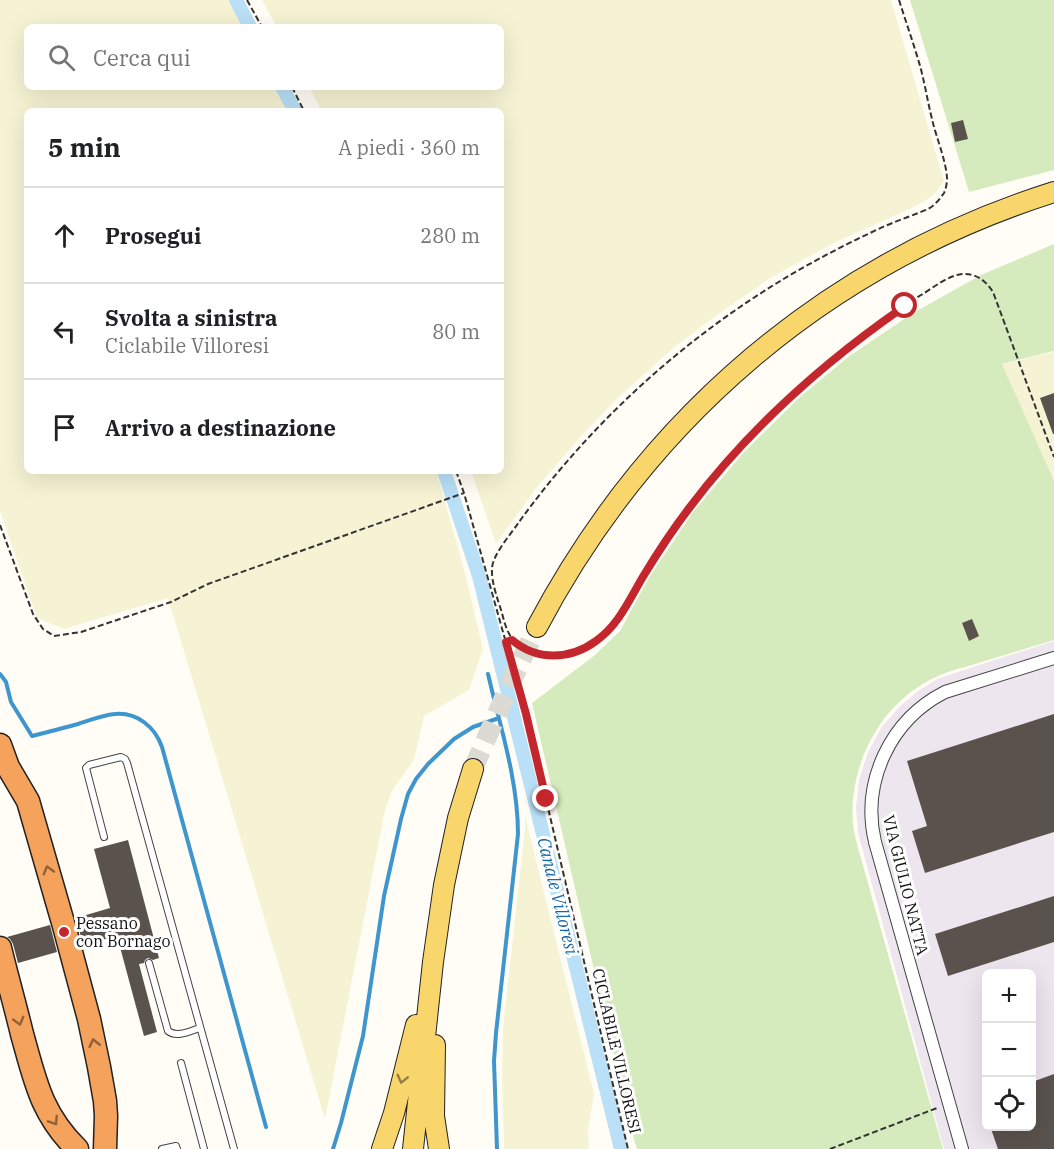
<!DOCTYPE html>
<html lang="it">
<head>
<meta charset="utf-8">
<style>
	:root { --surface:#fff; --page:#f2f2f2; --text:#202124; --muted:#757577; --line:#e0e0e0 }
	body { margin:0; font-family:"IBM Plex Serif",serif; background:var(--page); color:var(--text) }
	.controls { position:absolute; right:18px; bottom:18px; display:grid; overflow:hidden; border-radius:9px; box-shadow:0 6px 24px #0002 }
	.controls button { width:54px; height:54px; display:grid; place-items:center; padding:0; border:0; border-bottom:2px solid var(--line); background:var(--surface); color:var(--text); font:30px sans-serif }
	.stop { position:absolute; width:18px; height:18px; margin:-14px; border:4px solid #c4262e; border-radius:50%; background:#fff }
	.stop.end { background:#c4262e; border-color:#fff; box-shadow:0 2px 6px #0008 }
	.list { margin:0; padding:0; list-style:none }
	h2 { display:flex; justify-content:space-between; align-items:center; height:78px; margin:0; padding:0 24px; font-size:26px }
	h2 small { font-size:20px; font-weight:400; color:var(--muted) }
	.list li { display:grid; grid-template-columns:39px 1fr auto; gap:18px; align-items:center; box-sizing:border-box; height:96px; padding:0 24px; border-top:2px solid var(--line) }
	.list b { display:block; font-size:22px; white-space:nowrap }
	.list p { margin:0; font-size:20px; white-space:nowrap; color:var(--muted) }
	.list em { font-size:20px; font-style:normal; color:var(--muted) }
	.icon { flex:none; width:33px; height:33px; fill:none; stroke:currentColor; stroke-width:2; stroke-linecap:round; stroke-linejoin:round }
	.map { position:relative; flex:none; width:1054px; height:1149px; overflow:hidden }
	.search { position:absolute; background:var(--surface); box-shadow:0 6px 24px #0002; left:24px; top:24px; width:480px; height:66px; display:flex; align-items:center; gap:15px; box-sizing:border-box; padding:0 21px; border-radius:9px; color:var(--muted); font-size:22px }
	.panel { position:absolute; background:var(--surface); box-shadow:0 6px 24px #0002; left:24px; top:108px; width:480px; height:366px; border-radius:9px }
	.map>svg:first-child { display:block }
</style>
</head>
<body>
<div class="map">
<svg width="1054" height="1149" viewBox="0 0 1054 1149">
	<rect width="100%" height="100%" fill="#fffdf5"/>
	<path fill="#eee6ef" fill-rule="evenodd" d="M1054,641V1149H944L858,833L856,807L859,780L868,752L881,728L899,707L918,691L939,678ZM986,974H1032V1126H986Z"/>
	<path fill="#f6f3d4" d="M0,0H230L245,27H27V87H277L288,111H27V471H436L440,484L465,573L483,649L469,690L424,716L414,760L393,789L385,810L325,1119L168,598L64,629L37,618L0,511Z
		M262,0H891L944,181L934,195L914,207L834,243L772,277L714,317L672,349L620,396L583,434L537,487L496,544L471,471H501V111H322L309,87H501V27H277Z
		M1054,352V483L1001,365Z
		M525,816L594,1094L588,1131L589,1149H504L502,1075L503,1028L525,829Z"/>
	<path fill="#d5ebbd" d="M910,0H1054V170L969,192Z
		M1054,244V351L1002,364L1054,481V640C1028,648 1001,656 975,664C962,668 948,671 936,677C881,702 848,765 853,824C854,834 857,845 860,855L943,1149H637L631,1129L532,703L595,655L620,631L650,576L694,511L745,451L800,397L848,357L913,313L981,275Z"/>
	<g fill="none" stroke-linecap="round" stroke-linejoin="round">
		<path stroke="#3f96cf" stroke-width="4" d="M0,674L6,682L11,702L32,736C48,732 63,728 78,724C90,720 103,715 115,714C137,712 155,727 162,747L266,1127
			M488,674C500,726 518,780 518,834L496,1033L494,1061L497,1149
			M333,1149L341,1123L363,1036L384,896L401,819L408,794L416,779L428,764L454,739L473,727L499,718"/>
		<path stroke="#b9e0f7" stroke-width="14" d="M236,0L250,27
			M282,87L295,111
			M444,471L479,576L621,1149"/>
	</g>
	<path fill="#5a524d" d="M963,120L968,139L955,142L951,123Z
		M1054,393V434H1053L1040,398Z
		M972,619L979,636L969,641L962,623Z
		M1054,714V832L925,873L912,831L927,826L907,761Z
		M128,840L159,958L153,960L148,958L145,960L144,963L139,964L157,1032L144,1036L117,936L83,945L76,918L110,908L94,849Z
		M1054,896V942L948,976L935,934Z
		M50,925L57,952L18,963L13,944L10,939L7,937Z
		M1054,1074V1149H998L990,1126H1032V1082Z"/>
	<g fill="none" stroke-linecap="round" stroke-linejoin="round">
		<path stroke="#dbdad3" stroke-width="20" stroke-dasharray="20 10" stroke-linecap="butt" d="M473,769L511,682L537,627"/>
		<g stroke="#444" stroke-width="8">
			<path id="lane" d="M104,837L86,768L89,765L121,757L125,759L127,763L234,1149
				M149,963L168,1031C177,1038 190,1031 200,1028
				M181,1063L204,1149
				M162,1149L176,1146L177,1149"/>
		</g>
		<g stroke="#444" stroke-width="14">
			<path id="street" d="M962,1149L875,842C861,782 890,720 945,692L1054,658"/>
		</g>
		<g stroke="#222" stroke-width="22">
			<path id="primary" d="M537,627C648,417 827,264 1054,192
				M435,1045L434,1116L439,1149
				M382,1149L394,1113L416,1025
				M413,1149L433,962L444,885L458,818L473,769"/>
		</g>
		<g stroke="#222" stroke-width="25">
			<path id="highway" d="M0,745L8,767L28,801L64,926L89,1019L99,1067L105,1101L106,1116L105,1149
				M0,948C7,977 15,1005 22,1034C35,1080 41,1114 77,1149"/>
		</g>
		<path stroke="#333" stroke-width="2" stroke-dasharray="6 3" stroke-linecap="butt" d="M247,0L262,27
			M899,0C905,19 912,39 918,59C924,78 927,99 932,119C936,137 946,160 947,178C947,183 946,189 944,193C940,199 934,206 928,209C914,215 899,220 885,226C848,243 811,262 777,283C676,345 588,427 519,522C511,534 493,554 492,568C491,582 498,600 502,613C506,629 510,642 526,650C548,662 579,654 598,639C621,622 632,594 647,571C663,545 680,519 699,495C736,449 778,407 823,369C854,343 886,317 921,295C933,288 947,276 962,274C976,273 986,281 993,292L1054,457
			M292,87L304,111
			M456,471L464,493L526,714L628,1149
			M0,525L33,614L43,629L54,636L81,632L171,602L208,584L464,493
			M830,1149L937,1108"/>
		<use href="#lane" stroke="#fff" stroke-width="6"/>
		<use href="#street" stroke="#fff" stroke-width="12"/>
		<use href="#primary" stroke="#f9d66b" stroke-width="20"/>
		<use href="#highway" stroke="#f5a25d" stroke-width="22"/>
	</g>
	<defs><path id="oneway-chevron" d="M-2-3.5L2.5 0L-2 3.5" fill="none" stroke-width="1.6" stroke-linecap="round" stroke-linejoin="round" transform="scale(1.5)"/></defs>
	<g stroke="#8e613b">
		<use href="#oneway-chevron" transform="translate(48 870) rotate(-106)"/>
		<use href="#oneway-chevron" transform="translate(19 1021) rotate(75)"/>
		<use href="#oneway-chevron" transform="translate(94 1043) rotate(-103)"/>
		<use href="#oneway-chevron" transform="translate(54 1121) rotate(57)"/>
	</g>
	<use stroke="#917d42" href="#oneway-chevron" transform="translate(402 1079) rotate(104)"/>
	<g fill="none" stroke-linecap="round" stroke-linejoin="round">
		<path stroke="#c4262e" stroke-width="8" d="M546,799L526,714L506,642L512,640C537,661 570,660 596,641C619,625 630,598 644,575C658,552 673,529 690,507C749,429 824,362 905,306"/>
	</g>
	<circle fill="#c4262e" stroke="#fff" stroke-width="2" cx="64" cy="932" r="6"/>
	<g text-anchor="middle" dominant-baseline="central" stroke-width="6" stroke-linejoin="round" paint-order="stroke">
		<g font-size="16" fill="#111" stroke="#fff">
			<text transform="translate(906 885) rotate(76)">VIA GIULIO NATTA</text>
			<text transform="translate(617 1051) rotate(77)">CICLABILE VILLORESI</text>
		</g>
		<g font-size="16" fill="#111" stroke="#fff" text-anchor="start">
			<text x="76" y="923">Pessano<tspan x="76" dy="18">con Bornago</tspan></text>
		</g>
		<g font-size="18" font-style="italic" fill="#1768a6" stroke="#fff">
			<text transform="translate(558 896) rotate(76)">Canale Villoresi</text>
		</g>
	</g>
</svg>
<div class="controls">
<button>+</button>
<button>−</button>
<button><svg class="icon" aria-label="locate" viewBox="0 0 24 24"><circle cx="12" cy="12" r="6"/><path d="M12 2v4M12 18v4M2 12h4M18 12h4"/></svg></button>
</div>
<div class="stop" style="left:905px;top:306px"></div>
<div class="stop end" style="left:546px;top:799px"></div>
<div class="search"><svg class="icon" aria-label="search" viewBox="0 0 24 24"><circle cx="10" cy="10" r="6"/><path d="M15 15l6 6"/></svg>Cerca qui</div>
<section class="panel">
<h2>5 min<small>A piedi · 360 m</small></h2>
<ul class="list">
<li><svg class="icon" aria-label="ahead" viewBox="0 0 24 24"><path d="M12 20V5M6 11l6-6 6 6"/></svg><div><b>Prosegui</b></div><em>280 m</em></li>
<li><svg class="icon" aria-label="left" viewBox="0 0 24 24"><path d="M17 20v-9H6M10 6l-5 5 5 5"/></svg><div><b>Svolta a sinistra</b><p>Ciclabile Villoresi</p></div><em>80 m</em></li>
<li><svg class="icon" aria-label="arrive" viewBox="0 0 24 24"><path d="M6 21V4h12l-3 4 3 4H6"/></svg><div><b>Arrivo a destinazione</b></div></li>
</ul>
</section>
</div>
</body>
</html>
